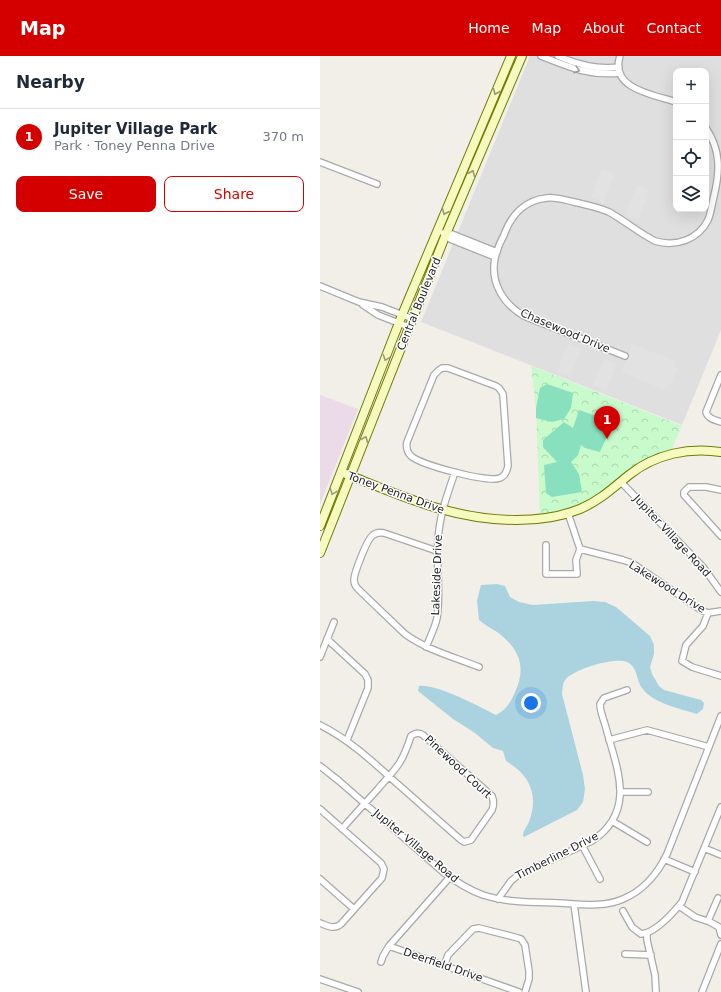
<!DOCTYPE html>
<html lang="en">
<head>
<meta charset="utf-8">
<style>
	:root { --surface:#fff; --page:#f2f2f3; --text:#1f2937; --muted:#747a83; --line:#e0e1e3; --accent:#d40000 }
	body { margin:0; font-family:"DejaVu Sans",sans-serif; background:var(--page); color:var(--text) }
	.controls { position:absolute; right:12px; top:12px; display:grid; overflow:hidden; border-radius:8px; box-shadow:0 4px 16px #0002 }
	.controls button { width:36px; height:36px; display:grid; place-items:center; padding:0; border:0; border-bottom:1px solid var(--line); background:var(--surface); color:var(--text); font:20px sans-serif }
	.you { position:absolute; left:211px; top:647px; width:14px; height:14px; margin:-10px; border:3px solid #fff; border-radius:50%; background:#1a73e8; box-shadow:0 0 0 6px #1a73e833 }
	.badge { display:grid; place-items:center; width:26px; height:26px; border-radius:50%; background:var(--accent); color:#fff; font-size:13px; font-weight:700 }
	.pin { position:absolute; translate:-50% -33px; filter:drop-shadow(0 1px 2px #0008) }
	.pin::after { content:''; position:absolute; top:21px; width:14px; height:12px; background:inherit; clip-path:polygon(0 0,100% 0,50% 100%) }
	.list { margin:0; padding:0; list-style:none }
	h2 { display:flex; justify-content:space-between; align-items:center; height:52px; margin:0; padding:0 16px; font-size:17px }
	h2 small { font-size:13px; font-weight:400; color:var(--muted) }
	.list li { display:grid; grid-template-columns:26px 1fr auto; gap:12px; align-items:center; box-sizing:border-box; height:56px; padding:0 16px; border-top:1px solid var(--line) }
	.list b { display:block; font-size:15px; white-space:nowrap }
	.list p { margin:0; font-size:13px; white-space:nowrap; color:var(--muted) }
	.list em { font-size:13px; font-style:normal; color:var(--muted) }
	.actions { display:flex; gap:8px; padding:12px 16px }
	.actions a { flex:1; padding:9px 0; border:1px solid var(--accent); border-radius:8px; text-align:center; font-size:14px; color:var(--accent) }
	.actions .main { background:var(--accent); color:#fff }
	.icon { flex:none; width:22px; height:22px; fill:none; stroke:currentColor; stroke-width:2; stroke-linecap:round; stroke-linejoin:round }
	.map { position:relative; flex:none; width:401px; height:936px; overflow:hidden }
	header { display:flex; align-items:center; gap:24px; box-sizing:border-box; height:56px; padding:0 20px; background:var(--accent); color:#fff }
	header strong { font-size:19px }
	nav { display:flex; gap:22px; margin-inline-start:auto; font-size:14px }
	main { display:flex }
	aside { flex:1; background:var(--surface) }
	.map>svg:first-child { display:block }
</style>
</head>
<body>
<header>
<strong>Map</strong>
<nav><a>Home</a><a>Map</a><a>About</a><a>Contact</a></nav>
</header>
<main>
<aside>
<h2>Nearby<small></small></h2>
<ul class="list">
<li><span class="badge">1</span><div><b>Jupiter Village Park</b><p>Park · Toney Penna Drive</p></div><em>370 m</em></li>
</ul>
<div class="actions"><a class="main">Save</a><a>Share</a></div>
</aside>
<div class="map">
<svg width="401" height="936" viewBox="0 0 401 936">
	<defs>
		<pattern id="park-crowns" width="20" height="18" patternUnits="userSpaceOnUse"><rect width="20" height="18" fill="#c8facc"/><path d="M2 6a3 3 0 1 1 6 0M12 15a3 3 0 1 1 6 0" fill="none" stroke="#acd6af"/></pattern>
	</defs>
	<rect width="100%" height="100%" fill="#f2efe9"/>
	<path fill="#e0dfdf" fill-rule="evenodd" d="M210,0H401V274L362,369L101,266ZM356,15H386V153H356Z"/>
	<path fill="#ebdbe8" d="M0,339L38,353L0,448Z"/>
	<path fill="url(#park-crowns)" d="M211,310L362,370L351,394L261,449L239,457L220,460L216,353Z"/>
	<path fill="#88e0be" d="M227,328L253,337L251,352L244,363L232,366L216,362V352L220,332Z
		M259,354L288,364L291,371L280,396L265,392L261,389L258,399L251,406L259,418L262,436L232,441L226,437L224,409L237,406L223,391V384L244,366L253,372Z"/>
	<path fill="#e2e2e2" d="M282,113L295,118L283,146L271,141Z
		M317,129L330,135L318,164L305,158Z
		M248,288L261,293L250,320L237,315Z
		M312,288L356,305L354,310L358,312L350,330L347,329L345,334L301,316Z
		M284,302L297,307L286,334L273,329Z"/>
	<path fill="#aad3df" d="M177,528L185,530L190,541L199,546L213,549L273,545L285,546L296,551L330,580L334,589V598L330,611L332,618L339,630L344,634L381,644L384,647L383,653L377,658C361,653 332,647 322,632C316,624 318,611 307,606C294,601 255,613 246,623C242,627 243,633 242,638L263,719L265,733L263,746L257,754L204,781L203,780C203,774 207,771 209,766C219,739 210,719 186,705L183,695L173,692L155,677L133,663L98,635L99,630C117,628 158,650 176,659C186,654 191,646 195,636C207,611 199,592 177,576C171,572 165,569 159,564L157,545L161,529Z"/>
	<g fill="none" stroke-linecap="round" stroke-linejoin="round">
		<g stroke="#a9a9a9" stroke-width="8">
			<path id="street" d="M221,0C249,11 268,20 300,17
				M238,0C258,9 277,14 299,11
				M300,0C289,33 335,39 356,46
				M0,106L57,128
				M123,177L126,178H132L177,196
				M126,178L130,183L175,201
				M0,230L39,246L62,251L93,263
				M43,249L58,259L89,271
				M305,300L204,260C183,248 170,226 175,202C177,194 180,186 184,179C191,159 205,144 227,142C236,141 245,144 254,146C266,149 278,151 289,156C305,165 319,177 335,185C356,191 378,184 388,164C391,157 392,148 394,140C400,115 401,95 386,72
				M122,312H128L176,330L179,332L183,338L188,410C187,415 185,420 180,422C168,427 101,409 91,400C87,396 86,391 87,386L114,319L119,314Z
				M401,319L386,356C388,363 395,364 401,366
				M301,426L383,511L401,536
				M401,434L386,431H369L364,436V439L401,480
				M248,457L260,493L303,504L312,507L381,554L388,557L401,555
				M226,489V518H257L256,504L260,493
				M117,495L64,477C59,476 55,477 52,480C47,484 34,517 34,524C34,528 35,530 38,533L85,578C107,594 134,601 159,611
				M388,557L383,570L366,589L362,605L372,611L401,620
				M7,583L45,618L48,624V632L27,684
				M106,591C110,581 115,572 117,562C121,537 116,510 118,485C119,461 127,439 135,416
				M0,601L14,566
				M0,669C28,683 50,703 73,724C96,744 118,764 141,784L144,786L151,784L172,754C174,749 174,745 172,740L103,679C99,676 95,677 91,680C88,689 85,698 80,706C74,716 65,724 58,733C46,746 34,759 22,773
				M289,684L327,674L389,691
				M0,710L19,725L123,816C136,826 149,834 163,839C188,847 214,846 239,847C260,848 283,852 303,843C323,835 338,817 347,798L401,660
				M301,736H328
				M0,753L61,807L64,813L62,822L21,868C14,874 8,870 0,867
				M292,765L327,786
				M262,789L280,823
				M384,792L401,799
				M344,803L375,816
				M0,823L34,853
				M178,843L191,825L197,820L272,785C317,755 297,713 286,672C284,664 280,656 280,648L284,642L307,634
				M254,848L266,936
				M359,850L375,861L390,866L399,871L401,879
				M303,855L312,871L321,878C336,877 353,857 362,846L401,751
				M388,865L398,842
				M327,878V884L335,919L336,936
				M69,890L199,936
				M305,898L331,899
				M61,906L63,900L69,890L130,821
				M124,910L128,899L153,873L159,872L198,882L201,883L205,889L209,915V923L205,936
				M0,923L38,936
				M382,936L401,888"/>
		</g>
		<g stroke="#707d05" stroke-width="10">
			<path id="secondary" d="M26,418C84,441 133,464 197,464C219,464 240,461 260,453C279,445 293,432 309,419C335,398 369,391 401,396
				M0,470L82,259L191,0
				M0,497L126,178L202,0"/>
		</g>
		<use href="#street" stroke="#fff" stroke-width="5.5"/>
		<use href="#secondary" stroke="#f7fabf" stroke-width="8"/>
	</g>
	<defs><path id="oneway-chevron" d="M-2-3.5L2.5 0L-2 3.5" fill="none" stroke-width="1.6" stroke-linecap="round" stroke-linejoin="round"/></defs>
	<use stroke="#9c9c9c" href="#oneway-chevron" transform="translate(257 14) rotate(16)"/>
	<g stroke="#979978">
		<use href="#oneway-chevron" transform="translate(176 36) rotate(113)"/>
		<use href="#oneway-chevron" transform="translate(152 117) rotate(-67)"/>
		<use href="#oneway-chevron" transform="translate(125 156) rotate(113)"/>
		<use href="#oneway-chevron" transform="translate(66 302) rotate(111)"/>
		<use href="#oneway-chevron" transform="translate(45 383) rotate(-68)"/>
		<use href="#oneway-chevron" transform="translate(13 436) rotate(111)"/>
	</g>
	<g text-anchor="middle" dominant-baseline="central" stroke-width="3" stroke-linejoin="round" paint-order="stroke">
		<g font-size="11" fill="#222" stroke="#fff">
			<text transform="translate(99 248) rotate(-68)">Central Boulevard</text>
			<text transform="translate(245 275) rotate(23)">Chasewood Drive</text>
			<text transform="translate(76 437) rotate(20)">Toney Penna Drive</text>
			<text transform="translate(352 480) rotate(47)">Jupiter Village Road</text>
			<text transform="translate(117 519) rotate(-88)">Lakeside Drive</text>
			<text transform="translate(347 531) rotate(32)">Lakewood Drive</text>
			<text transform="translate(138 711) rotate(43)">Pinewood Court</text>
			<text transform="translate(96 790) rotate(40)">Jupiter Village Road</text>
			<text transform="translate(237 800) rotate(-27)">Timberline Drive</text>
			<text transform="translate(123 909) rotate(19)">Deerfield Drive</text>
		</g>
	</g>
</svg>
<div class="controls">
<button>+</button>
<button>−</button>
<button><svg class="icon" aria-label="locate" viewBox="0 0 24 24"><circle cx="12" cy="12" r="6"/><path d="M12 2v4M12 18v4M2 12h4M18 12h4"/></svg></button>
<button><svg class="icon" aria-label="layers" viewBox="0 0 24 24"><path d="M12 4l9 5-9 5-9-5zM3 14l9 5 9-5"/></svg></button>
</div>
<div class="you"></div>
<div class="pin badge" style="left:287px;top:383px">1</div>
</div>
</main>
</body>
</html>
